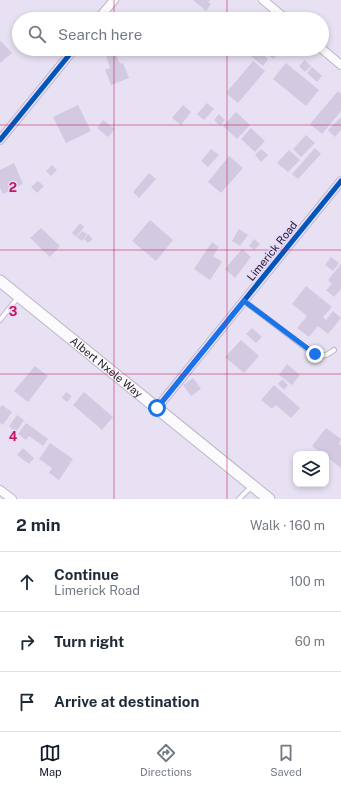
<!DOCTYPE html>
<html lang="en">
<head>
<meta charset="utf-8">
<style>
	:root { --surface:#fff; --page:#f2f2f3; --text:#1f2937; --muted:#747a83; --line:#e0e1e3; --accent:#111827 }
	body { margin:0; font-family:"Public Sans",sans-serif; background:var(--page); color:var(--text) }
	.controls { position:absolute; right:12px; bottom:12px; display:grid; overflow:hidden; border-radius:8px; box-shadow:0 2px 6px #0003 }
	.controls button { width:36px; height:36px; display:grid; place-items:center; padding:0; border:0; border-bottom:1px solid var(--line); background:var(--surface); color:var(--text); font:20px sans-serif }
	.stop { position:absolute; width:12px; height:12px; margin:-9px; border:3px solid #1a73e8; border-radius:50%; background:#fff }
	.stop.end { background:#1a73e8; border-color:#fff; box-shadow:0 1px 4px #0008 }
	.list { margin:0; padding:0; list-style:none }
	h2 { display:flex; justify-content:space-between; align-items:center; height:52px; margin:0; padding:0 16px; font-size:17px }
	h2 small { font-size:13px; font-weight:400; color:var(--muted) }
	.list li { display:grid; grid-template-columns:26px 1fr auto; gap:12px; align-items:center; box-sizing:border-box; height:60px; padding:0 16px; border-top:1px solid var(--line) }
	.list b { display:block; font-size:15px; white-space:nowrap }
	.list p { margin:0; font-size:13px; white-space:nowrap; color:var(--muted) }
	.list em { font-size:13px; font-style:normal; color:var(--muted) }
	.icon { flex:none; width:22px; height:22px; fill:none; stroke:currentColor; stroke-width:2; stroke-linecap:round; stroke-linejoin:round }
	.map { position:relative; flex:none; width:341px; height:499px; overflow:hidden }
	.search { position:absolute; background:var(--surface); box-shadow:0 2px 6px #0003; left:12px; right:12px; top:12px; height:44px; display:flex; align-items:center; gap:10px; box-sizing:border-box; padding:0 14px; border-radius:22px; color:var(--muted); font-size:15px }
	.sheet { height:232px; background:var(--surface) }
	nav { display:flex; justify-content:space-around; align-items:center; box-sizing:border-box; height:56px; border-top:1px solid var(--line); background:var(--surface); font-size:11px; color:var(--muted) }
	nav a { display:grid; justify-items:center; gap:2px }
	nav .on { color:var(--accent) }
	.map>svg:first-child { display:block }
</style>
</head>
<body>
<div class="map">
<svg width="341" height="499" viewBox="0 0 341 499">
	<rect width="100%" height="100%" fill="#e7e1f3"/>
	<path fill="#d3cae2" d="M193,0H210L208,2L211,4L206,11Z
		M1,41L12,53L0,63V42Z
		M114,49L120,64L123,63L129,78L111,85L105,70L110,68L105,52Z
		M257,49L268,59L263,66L251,56Z
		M263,49H282L273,59Z
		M305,60L311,66L305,72L299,66Z
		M253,61L265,71L238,103L226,93Z
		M286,63L319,90L306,106L273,79Z
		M312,67L322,76L317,82L307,73Z
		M338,91L341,94V111L322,134L310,124Z
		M207,103L214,109L204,120L197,114Z
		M78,105L91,131L66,143L53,117Z
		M183,105L191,112L181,125L172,118Z
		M236,112L250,125L237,139L223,126Z
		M219,114L225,120L220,126L214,120Z
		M341,117V130L335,137L328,130Z
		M103,120L115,129L108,137L97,128Z
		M251,128L265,141L255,152L241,139Z
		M306,135L315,143L301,157L293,149Z
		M315,148L321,154L298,179L292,174Z
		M211,149L219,155L208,167L201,161Z
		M261,149L268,155L261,162L255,155Z
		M289,150L300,160L288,172L277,163Z
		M229,156L243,168L221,193L208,182Z
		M14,163L23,184L3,194L0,188V170Z
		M52,165L57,170L51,176L46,171Z
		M149,173L156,179L139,198L133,192Z
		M38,181L44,186L37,193L31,187Z
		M150,220L173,240L156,261L132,241Z
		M80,223L84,227L76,237L72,233Z
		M41,228L60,246L50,257L30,238Z
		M239,229L248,235L240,246L232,241Z
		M82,231L87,234L82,241L77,237Z
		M88,234L93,239L88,243L84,239Z
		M254,239L260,244L254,250L249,246Z
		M212,242L219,247L213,256L222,262L210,280L194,269Z
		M242,249L251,257L235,278L225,269Z
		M331,257L339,263L333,271L325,265Z
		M341,264V289L334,297L326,290L332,284L328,280Z
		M306,286L332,307L323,317L326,320L333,311L341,318L328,334L318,326L309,337L297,328L307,316L292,304Z
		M252,328L262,337L256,343L246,334Z
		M241,340L259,356L244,373L225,357Z
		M287,364L300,375L292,385L279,375Z
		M35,366L48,376L28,402L14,391Z
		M193,378L201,389L191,396L183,385Z
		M282,379L288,385L284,390L278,384Z
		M274,385L300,408L291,418L276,405L272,409L261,400Z
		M66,392L72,396L67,402L62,398Z
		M84,392L113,417L102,430L73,405Z
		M2,405L12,412L3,425L0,423V408Z
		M17,415L24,420L16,432L9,426Z
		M26,423L48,439L43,446L29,436L26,440L18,434Z
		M326,428L341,439L339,444L341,445V468L326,456V454H323L312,446Z
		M50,443L73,459L59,480L49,473L52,468L39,459Z
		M23,448L34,458L29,464L17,455Z"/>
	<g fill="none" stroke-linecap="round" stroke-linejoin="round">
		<g stroke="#bcb7c5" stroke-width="6">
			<path id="service" d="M244,301L315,355C324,357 327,355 334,350
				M0,320L19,296
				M239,499L252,486"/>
		</g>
		<g stroke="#bcb7c5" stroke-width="10">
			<path id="minor" d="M263,0L286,19
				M98,19L114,0
				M322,49L341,65
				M0,140L74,49
				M157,408L341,181
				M0,490L12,499"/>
		</g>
		<g stroke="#bcb7c5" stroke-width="13">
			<g id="secondary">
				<path id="s1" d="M0,281L269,499"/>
			</g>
		</g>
		<use href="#service" stroke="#fbfafd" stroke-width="4"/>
		<use href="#minor" stroke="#fbfafd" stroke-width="8"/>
		<use href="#secondary" stroke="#fbfafd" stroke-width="11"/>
		<g stroke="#e5d9fb" stroke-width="8">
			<path id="cycleway" d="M0,140L74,49
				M157,408L341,181"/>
		</g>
		<use href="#cycleway" stroke="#0057b8" stroke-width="5"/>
	</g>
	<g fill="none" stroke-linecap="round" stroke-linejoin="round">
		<path stroke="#1a73e8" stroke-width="5" d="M157,408L244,301L315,354"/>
	</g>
	<path fill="none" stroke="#c2185b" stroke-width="1" stroke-opacity="0.55" d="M114,0V19M227,0V19M114,49V499M227,49V499M0,125H341M0,250H341M0,374H341"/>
	<g text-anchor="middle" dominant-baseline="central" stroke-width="3" stroke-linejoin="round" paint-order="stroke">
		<g font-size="11" fill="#25202c" stroke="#e5d9fb">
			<text transform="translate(272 251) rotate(-51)">Limerick Road</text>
			<text stroke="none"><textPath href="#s1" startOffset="137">Albert Nxele Way</textPath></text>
		</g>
	</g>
	<g font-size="13" text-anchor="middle" font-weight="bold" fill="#c2185b" stroke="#e5d9fb" stroke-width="3" stroke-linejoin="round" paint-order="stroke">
		<text x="13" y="192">2</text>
		<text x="13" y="316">3</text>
		<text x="13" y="441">4</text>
	</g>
</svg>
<div class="controls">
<button><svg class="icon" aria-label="layers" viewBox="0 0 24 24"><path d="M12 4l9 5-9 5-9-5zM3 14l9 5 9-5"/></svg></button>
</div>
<div class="stop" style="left:157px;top:408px"></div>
<div class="stop end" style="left:315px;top:354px"></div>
<div class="search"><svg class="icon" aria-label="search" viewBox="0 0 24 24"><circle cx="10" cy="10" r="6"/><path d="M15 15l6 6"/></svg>Search here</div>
</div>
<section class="sheet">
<h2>2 min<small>Walk · 160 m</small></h2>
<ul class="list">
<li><svg class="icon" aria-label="ahead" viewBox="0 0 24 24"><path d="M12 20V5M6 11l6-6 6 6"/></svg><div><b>Continue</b><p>Limerick Road</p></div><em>100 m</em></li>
<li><svg class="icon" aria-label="right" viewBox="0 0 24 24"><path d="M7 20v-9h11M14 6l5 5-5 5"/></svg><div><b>Turn right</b></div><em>60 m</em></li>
<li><svg class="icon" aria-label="arrive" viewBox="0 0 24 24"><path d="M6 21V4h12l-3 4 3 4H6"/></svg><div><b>Arrive at destination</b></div></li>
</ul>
</section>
<nav>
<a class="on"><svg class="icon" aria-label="map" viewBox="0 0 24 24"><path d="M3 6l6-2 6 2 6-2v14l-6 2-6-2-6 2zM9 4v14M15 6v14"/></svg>Map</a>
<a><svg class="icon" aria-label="directions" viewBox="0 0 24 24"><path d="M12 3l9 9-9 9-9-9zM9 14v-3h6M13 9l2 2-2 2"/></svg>Directions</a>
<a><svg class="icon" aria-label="saved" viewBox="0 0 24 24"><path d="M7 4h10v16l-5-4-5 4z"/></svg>Saved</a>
</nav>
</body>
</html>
